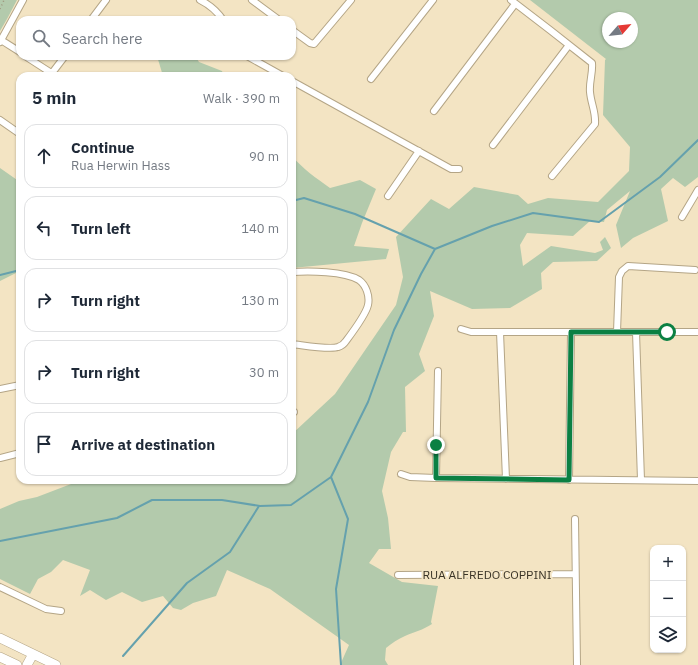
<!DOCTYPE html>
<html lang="en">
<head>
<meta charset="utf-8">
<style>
	:root { --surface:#fff; --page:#f2f2f3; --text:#1f2937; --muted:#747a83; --line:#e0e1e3 }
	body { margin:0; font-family:"IBM Plex Sans",sans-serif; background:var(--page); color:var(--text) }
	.controls { position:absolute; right:12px; bottom:12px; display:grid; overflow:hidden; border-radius:8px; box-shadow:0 1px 3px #0004 }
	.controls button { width:36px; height:36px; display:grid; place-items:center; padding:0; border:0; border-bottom:1px solid var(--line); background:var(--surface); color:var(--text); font:20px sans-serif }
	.compass { position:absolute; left:602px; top:12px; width:36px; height:36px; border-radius:50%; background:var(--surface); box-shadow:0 1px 3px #0004; rotate:62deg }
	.stop { position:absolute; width:12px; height:12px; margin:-9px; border:3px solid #0b8043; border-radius:50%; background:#fff }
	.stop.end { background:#0b8043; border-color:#fff; box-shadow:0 1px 4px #0008 }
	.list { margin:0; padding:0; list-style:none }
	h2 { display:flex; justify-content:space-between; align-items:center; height:52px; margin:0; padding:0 16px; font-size:17px }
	h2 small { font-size:13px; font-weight:400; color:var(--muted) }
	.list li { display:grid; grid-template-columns:26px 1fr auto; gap:12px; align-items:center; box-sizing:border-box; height:64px; margin:0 8px 8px; padding:0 8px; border:1px solid var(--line); border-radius:12px }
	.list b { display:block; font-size:15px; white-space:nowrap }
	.list p { margin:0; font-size:13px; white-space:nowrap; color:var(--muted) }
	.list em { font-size:13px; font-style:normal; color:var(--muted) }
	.icon { flex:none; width:22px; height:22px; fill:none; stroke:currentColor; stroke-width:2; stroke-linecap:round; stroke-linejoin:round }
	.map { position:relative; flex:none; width:698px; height:665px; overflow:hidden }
	.search { position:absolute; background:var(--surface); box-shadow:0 1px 3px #0004; left:16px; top:16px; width:280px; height:44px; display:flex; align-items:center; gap:10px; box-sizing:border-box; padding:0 14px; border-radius:12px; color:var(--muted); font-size:15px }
	.panel { position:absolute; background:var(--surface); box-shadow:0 1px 3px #0004; left:16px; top:72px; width:280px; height:412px; border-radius:12px }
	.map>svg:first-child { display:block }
</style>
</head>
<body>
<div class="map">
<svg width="698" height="665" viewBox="0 0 698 665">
	<rect width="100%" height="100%" fill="#f3e4c3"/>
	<path fill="#b3caac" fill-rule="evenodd" d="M0,0H17L7,19L0,31Z
		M530,0H698V177L685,187L673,178L661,189L668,221L633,238L621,248L616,225L630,191L607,210L604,222L590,221L573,236L527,233L520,245L523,266L551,246L595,253L603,250L600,242L605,237L611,248L597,261L553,262L541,273L542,289L510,308L472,309L430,291L434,316L419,354L425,371L405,387L406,432H403L391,452L382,491L388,518L391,549H379L369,563L402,582L438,586L431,622L432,624C423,630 414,632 405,636C398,639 392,643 386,648L385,660L388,665H340L349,645L270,589L227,570L216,596L193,603L181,610L173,608L163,596L142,602L122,592L106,600L90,590L80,596L90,570L63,560L51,572L38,579L30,594L0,579V509L19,501L37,497L71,484L88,480H292V434L335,394L396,305L403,277L396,237L431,199L449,209L474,187L518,195L528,204L548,198L598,202L629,171L630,147L603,115L605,60L606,59ZM608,18H632V42H608Z
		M157,56H195L199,62L222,71L224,76H163Z
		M292,156C303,169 316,178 330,188L360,180L376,189L362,223L354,246L389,249L386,259L292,268Z
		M0,168L20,182V271L0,281Z"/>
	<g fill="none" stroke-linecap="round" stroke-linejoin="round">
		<path stroke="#65a1ad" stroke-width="2" d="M292,201L304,198L355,214L435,249L492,226L533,213L599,222L660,177L698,140
			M0,275L20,270
			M331,477L348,519L336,589L341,665
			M0,541L117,518L152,500H222L260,506L291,505L331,477L368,402L394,330L421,274L435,249
			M123,656L187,583L230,552L259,506"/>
		<g stroke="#b4a586" stroke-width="8">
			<path id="street" d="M200,0C210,5 217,11 223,20
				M252,0L279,20
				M511,0L550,30L592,63C593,73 589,82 590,92C591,104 596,112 595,124L552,176
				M91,20L106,0
				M292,30L310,43L314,44L351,0
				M1,40L20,52
				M0,42L23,0
				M25,56L56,76
				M247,56L283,76
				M52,73L65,56
				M371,79L433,0
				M292,81L451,169H459
				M434,111L515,4
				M0,120L20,134
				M493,145L569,45
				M388,196L419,151
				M682,217L698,190
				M292,272C309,271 344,271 359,280C366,285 370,296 368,305C366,314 352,333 346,341C344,344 342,346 338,347C329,350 302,345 292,344
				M461,329L471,332H698
				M500,332L506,479
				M617,332L619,277L622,271L628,266L695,270
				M636,332L641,480
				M0,389L20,385
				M292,412H294
				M0,458L20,453
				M401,474L410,477L436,478L698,481
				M436,478L438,371
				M569,480L571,332
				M575,519L577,665
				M398,575L575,574
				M0,587L46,609L61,611"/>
		</g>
		<g stroke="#b4a586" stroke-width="10">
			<path id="secondary" d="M0,638L56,665
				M0,657L17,665
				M27,665L33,654"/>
		</g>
		<path stroke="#9e947c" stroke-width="1.5" stroke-dasharray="1 3" stroke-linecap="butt" d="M0,9L4,0"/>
		<use href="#street" stroke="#fff" stroke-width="6"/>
		<use href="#secondary" stroke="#fff" stroke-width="9"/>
	</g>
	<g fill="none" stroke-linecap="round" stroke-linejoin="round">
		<path stroke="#0b8043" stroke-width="5" d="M436,445V478L569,480L571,332H667"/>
	</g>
	<g text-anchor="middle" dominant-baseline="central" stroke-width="4" stroke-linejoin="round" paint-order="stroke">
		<g font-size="12" fill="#3a3427" stroke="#f3e4c3">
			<text x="487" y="574">RUA ALFREDO COPPINI</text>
		</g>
	</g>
</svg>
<div class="controls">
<button>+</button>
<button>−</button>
<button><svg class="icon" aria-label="layers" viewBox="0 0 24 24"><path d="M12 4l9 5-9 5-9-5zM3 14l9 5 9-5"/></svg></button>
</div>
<svg class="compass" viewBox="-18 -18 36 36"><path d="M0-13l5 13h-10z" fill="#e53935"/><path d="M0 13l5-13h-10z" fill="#747a83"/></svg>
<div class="stop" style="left:667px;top:332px"></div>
<div class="stop end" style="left:436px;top:445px"></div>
<div class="search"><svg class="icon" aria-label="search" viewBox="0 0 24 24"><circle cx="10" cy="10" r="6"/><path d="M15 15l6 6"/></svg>Search here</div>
<section class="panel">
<h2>5 min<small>Walk · 390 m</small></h2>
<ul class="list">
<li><svg class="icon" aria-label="ahead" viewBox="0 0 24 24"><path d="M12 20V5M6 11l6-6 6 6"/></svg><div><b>Continue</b><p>Rua Herwin Hass</p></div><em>90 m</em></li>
<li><svg class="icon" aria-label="left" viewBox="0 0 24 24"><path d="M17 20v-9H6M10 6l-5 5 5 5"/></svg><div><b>Turn left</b></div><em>140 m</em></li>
<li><svg class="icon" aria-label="right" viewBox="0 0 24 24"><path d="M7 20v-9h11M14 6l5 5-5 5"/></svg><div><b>Turn right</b></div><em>130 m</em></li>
<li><svg class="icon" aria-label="right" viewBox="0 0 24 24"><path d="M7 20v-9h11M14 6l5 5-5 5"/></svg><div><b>Turn right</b></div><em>30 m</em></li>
<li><svg class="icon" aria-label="arrive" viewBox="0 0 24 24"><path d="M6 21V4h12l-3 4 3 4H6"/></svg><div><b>Arrive at destination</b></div></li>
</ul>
</section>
</div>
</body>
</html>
